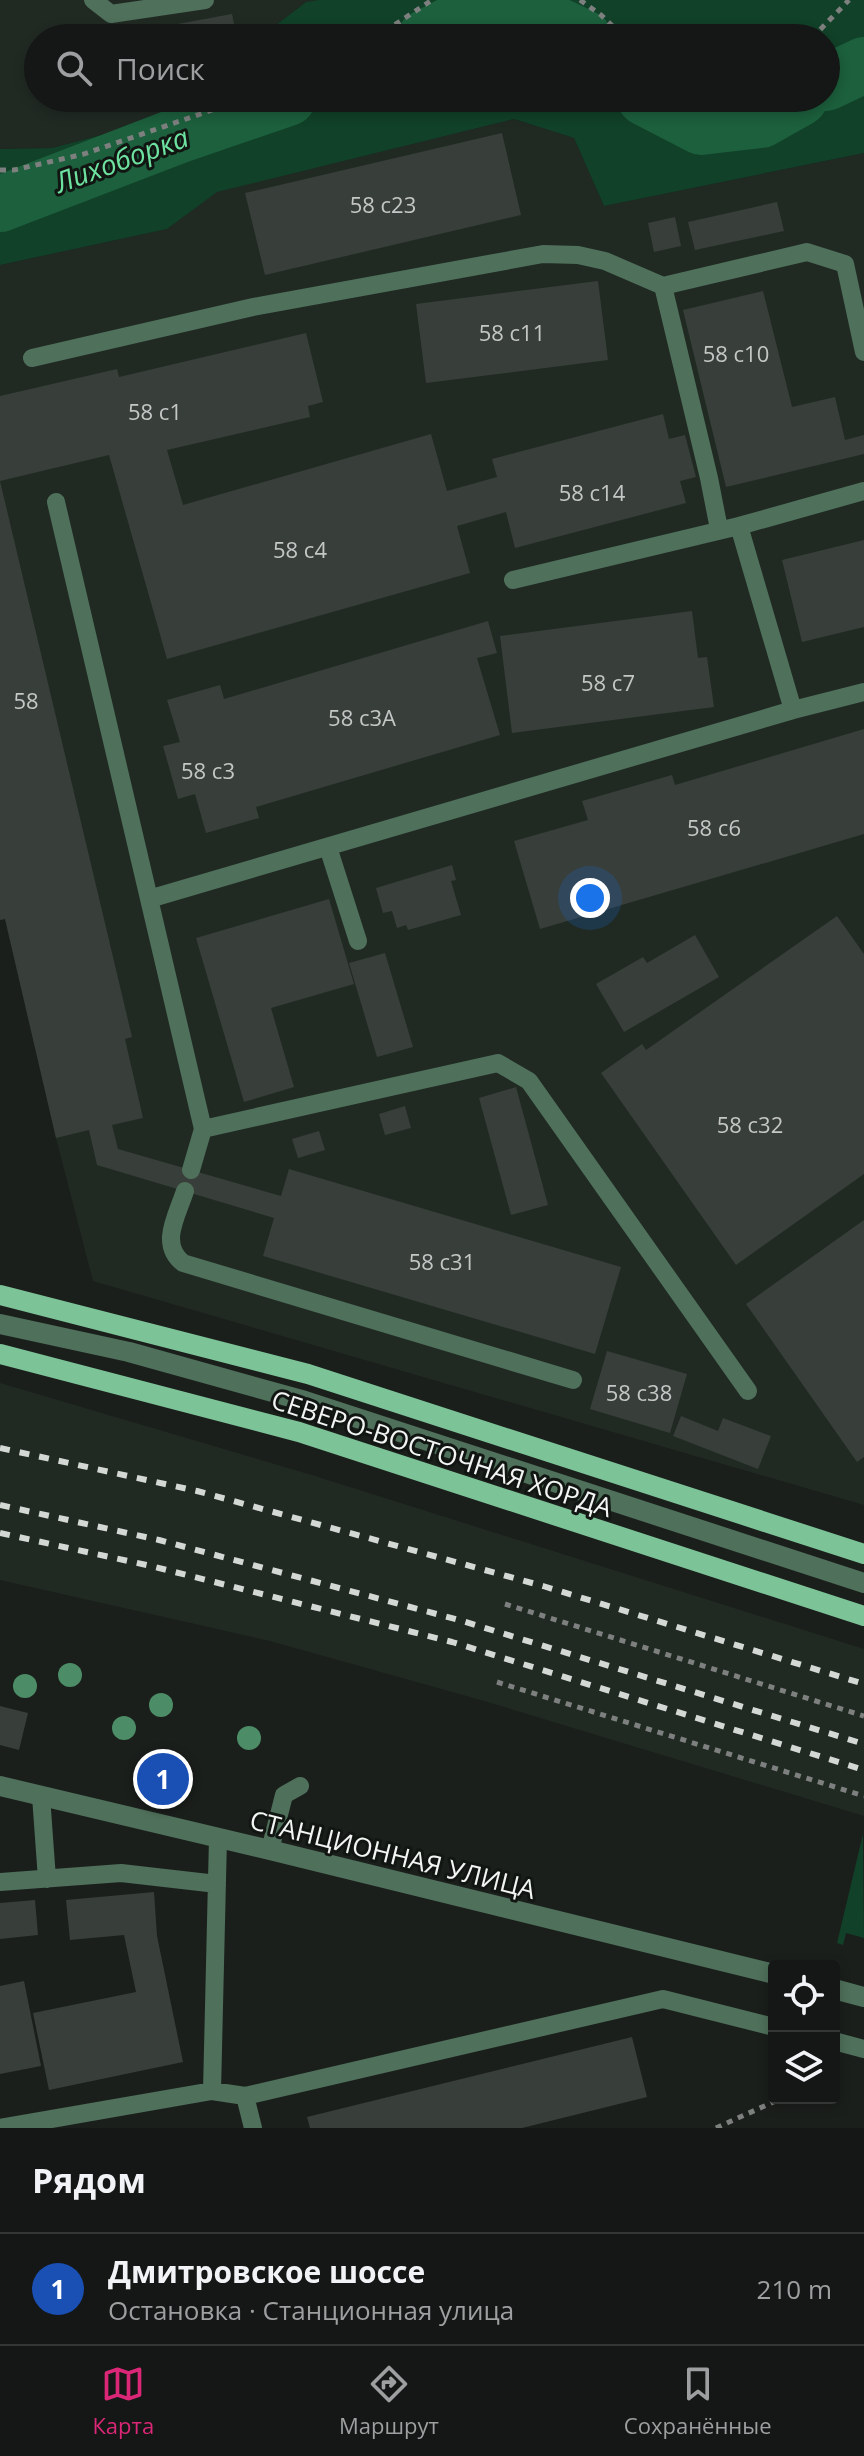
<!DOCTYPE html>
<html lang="ru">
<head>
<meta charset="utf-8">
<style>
	:root { --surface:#141715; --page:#1d201e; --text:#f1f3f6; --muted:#9d9fa0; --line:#333634; --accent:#db2777 }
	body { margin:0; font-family:"Open Sans",sans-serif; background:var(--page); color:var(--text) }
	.controls { position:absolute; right:24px; bottom:24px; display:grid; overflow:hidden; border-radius:8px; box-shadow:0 4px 12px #0003 }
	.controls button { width:72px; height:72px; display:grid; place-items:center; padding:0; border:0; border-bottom:2px solid var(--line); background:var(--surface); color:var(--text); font:40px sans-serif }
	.you { position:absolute; left:590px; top:898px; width:28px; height:28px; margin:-20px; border:6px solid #fff; border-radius:50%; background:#1a73e8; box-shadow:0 0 0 12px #1a73e833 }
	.badge { display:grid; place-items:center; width:52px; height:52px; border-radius:50%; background:var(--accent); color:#fff; font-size:26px; font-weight:700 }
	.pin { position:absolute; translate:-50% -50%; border:4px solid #fff; box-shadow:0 2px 8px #0006 }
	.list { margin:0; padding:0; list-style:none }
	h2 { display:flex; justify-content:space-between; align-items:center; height:104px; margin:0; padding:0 32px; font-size:34px }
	h2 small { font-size:26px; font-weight:400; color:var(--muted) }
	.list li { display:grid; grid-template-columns:52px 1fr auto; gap:24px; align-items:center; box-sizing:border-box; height:112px; padding:0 32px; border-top:2px solid var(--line) }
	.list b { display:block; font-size:30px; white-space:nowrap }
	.list p { margin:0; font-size:26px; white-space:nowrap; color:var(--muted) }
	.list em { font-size:26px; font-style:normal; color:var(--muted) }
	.icon { flex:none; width:44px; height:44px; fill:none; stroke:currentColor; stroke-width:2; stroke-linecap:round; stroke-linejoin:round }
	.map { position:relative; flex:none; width:864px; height:2128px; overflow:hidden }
	.search { position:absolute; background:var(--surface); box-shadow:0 4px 12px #0003; left:24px; right:24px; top:24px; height:88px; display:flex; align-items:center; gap:20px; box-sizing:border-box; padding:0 28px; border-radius:44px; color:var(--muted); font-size:30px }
	.sheet { height:216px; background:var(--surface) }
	nav { display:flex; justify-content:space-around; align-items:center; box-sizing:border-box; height:112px; border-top:2px solid var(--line); background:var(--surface); font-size:22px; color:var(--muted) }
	nav a { display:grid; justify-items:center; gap:4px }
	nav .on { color:var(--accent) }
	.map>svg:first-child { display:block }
</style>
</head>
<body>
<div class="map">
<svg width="864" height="2128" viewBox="0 0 864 2128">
	<rect width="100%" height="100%" fill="#1b1f1c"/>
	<path fill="#202a23" d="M0,0H318L306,2L259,38H38V98H241L52,148L0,149Z
		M514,119L574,138L604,206L864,153V1505L93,1281L56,1138L5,919L0,920V265L167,229L216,192Z
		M0,1383L315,1476L864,1649V1816L481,1700L270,1641L0,1580Z"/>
	<path fill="#114128" d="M318,0H864V153L604,206L574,138L514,119L217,192L167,229L0,265V149L52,148L241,98H826V38H259L306,2Z
		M863,1834L864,1938L846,1933L843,1945L837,1943Z"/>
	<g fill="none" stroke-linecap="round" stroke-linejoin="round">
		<path stroke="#1c603d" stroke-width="56" d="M425,38L461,19L530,12L584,38
			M826,83L864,65
			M645,98L701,127L761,120L800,98
			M0,204L177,136L288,98"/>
	</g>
	<path fill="#383e3a" d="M232,14L237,38H112V36Z
		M103,98H139L140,100L104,106Z
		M502,133L521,215L265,275L245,193Z
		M777,202L784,231L695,250L688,222Z
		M675,217L681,246L654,252L648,223Z
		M598,281L608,360L426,383L416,304Z
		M763,291L792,407L835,397L845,440L864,435V454L726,487L683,310Z
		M306,333L323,402L308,406L310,417L167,450L183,505L431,434L447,491L497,477L492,459L663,414L669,439L685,435L696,477L680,481L686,503L515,548L506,512L457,526L470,573L167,659L109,455L0,481V396L117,369L119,377Z
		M0,481L132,1037L125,1039L143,1118L112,1125L118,1149L281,1196L289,1169L621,1267L595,1354L263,1256L274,1218L97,1165L89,1130L56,1138L5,919L0,920Z
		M864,540V627L802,642L782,560Z
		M692,611L698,658L707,657L714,707L512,733L500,636Z
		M488,621L497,653L477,658L500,735L256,807L259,818L206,833L195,794L178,799L163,746L180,742L167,700L220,685L224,699Z
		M864,729V834L540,929L514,841L588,820L582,801L672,775L675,785Z
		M452,865L456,880L451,881L461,915L408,930L406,925L397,928L392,911L383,913L376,888Z
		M329,899L354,984L271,1008L294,1087L244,1102L196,938Z
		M837,916L864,954V1174L736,1265L601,1073L642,1044L646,1050Z
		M695,935L719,977L624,1032L596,984L643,957L647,963Z
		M385,953L413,1047L377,1057L349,963Z
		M516,1087L548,1205L511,1215L479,1098Z
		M405,1106L411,1128L385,1135L379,1114Z
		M319,1131L325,1150L298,1158L292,1139Z
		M864,1220V1457L857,1462L746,1304Z
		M607,1351L687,1374L670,1433L590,1409Z
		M681,1416L718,1431L723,1418L771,1436L758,1469L673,1436Z
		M0,1706L28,1713L19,1750L0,1745Z
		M154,1892L157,1936L183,2062L49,2090L33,2013L136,1992L124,1935L70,1940L66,1900Z
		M35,1900L38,1935L0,1939V1903Z
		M24,1981L41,2066L0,2074V1986Z
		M632,2037L647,2097L522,2128H310L307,2117Z"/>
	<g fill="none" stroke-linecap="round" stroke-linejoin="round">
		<path stroke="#7d807e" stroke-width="5" stroke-dasharray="6 6" stroke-linecap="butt" d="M580,0L601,15L625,38
			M375,38L432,0
			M812,38L849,0
			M0,170H14L84,154L247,98
			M505,1604L864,1716
			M497,1682L864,1796
			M716,2128L782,2098"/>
		<path stroke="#4f705b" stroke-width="18" d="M93,0L111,14L205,0
			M663,286L709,478L719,529
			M32,358L253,307L543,254L578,255L605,261L663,286L807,252L845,264L864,352
			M56,502L203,1129L498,1063L529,1081L748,1391
			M513,580L739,526L864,491
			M793,710L864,692
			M328,847L358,941
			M149,899L793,710L739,526
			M191,1170L203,1129
			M185,1191C177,1216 159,1244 183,1263L573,1380
			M41,1796L47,1879
			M270,1850L284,1795L300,1786
			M0,1882L121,1873L217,1884
			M834,2041L864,2049
			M212,2091L218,1838
			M245,2096L253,2128
			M0,2128L212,2091L245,2096L663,1999L774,2027"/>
		<path stroke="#4f705b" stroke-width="20" d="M0,1324L129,1352L305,1401L864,1583
			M0,1786L270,1850L774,1974
			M834,1989L864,1997"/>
		<path stroke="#7dc398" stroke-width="20" d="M0,1295L308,1374L864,1554
			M0,1354L299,1432L864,1616"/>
		<path stroke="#d4d8d5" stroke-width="6" stroke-dasharray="10 10" stroke-linecap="butt" d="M0,1448L197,1491L543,1586L864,1684
			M0,1505L159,1540L459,1620L864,1744
			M0,1533L151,1566L452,1642L864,1770"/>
	</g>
	<g fill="#4c8d67">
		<circle cx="70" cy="1675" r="12"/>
		<circle cx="25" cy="1686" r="12"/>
		<circle cx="161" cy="1705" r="12"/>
		<circle cx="124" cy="1728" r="12"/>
		<circle cx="249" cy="1738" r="12"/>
	</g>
	<g text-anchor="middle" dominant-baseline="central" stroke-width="6" stroke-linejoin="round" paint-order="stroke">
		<g font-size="22" fill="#c4c7c5">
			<text x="383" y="204">58 с23</text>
			<text x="512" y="332">58 с11</text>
			<text x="736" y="353">58 с10</text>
			<text x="155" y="411">58 с1</text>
			<text x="592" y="492">58 с14</text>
			<text x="300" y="549">58 с4</text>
			<text x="608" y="682">58 с7</text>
			<text x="26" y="700">58</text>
			<text x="362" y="717">58 с3А</text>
			<text x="208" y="770">58 с3</text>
			<text x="714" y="827">58 с6</text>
			<text x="750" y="1124">58 с32</text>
			<text x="442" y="1261">58 с31</text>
			<text x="639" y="1392">58 с38</text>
		</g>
		<g font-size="26" fill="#f2f5f3" stroke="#121613">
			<text transform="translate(442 1453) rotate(18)">СЕВЕРО-ВОСТОЧНАЯ ХОРДА</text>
			<text transform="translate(393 1854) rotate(14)">СТАНЦИОННАЯ УЛИЦА</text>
		</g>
		<g font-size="28" font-style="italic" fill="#6de19f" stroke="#121613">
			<text transform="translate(121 159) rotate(-20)">Лихоборка</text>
		</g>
	</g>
</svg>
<div class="controls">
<button><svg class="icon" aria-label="locate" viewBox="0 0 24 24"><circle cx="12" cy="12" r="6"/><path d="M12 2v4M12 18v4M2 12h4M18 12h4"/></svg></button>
<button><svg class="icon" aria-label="layers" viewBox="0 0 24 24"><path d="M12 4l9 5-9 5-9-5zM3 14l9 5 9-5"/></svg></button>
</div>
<div class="you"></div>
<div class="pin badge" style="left:163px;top:1779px;background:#1a4fb4">1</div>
<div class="search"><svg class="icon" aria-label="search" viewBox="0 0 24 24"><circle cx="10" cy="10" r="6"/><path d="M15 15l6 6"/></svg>Поиск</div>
</div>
<section class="sheet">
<h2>Рядом<small></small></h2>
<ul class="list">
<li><span class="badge" style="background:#1a4fb4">1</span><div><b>Дмитровское шоссе</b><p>Остановка · Станционная улица</p></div><em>210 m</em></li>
</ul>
</section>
<nav>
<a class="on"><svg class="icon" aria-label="map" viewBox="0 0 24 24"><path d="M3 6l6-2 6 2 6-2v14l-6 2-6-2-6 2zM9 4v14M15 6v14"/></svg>Карта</a>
<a><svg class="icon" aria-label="directions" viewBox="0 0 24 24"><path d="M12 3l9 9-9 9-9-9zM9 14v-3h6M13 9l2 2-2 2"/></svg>Маршрут</a>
<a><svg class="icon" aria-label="saved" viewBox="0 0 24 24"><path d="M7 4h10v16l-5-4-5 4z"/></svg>Сохранённые</a>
</nav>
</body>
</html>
